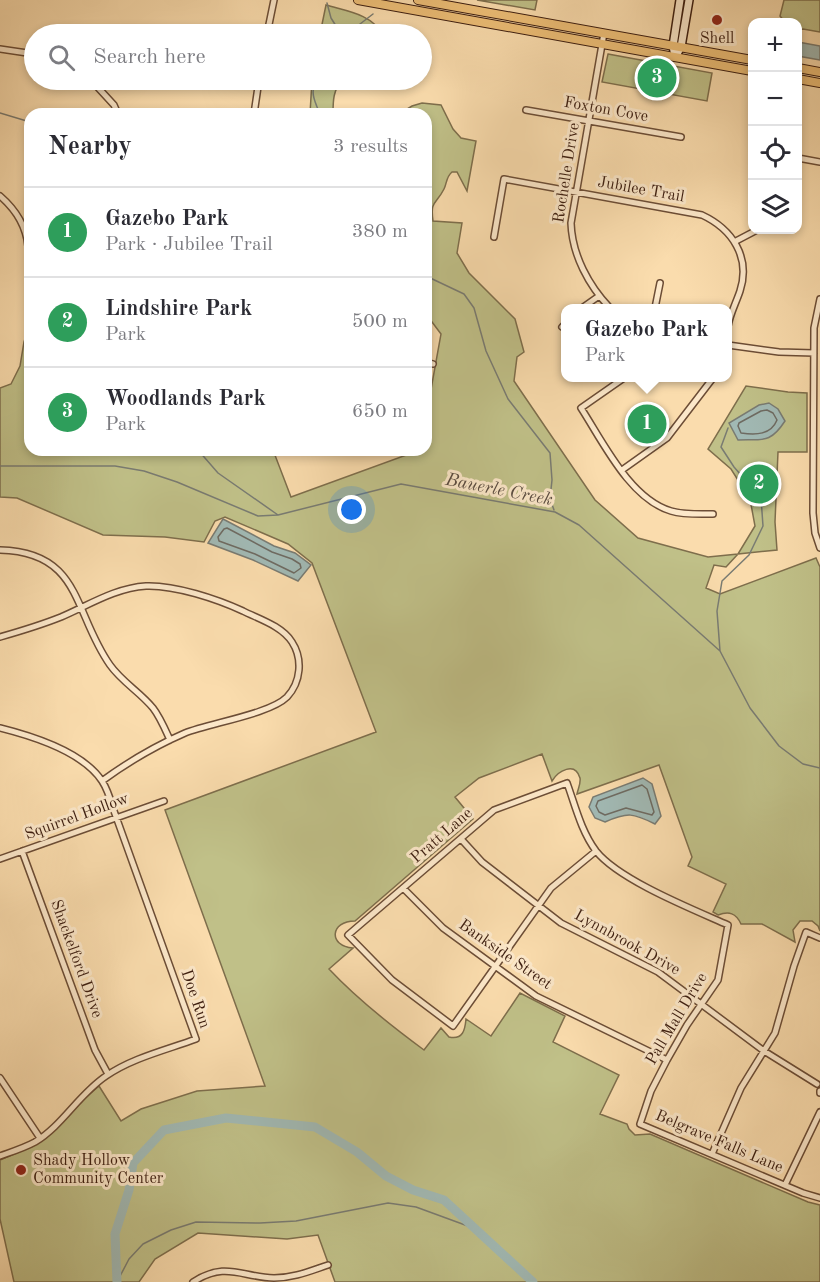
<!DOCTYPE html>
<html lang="en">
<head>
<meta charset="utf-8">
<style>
	:root { --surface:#fff; --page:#f2f2f3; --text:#2b2b33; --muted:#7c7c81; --line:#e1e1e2; --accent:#d93025 }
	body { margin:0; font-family:"Old Standard TT",serif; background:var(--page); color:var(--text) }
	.controls { position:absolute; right:18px; top:18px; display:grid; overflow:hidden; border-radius:12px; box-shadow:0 3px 9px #0003 }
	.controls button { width:54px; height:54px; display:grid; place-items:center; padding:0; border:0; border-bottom:2px solid var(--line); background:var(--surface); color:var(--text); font:30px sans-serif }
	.you { position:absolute; left:352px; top:510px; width:21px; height:21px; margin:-15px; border:4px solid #fff; border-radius:50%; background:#1a73e8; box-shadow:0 0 0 9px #1a73e833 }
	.badge { display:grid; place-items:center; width:39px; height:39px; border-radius:50%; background:var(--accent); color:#fff; font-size:20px; font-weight:700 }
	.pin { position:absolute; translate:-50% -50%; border:3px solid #fff; box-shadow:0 2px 6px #0006 }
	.popup { position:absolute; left:561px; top:304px; width:171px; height:78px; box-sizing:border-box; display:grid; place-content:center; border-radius:12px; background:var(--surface); filter:drop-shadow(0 2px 4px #0005); font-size:20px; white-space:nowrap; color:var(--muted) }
	.popup b { font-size:22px; color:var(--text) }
	.popup::after { content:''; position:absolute; left:50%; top:100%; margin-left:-12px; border:12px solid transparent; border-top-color:var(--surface) }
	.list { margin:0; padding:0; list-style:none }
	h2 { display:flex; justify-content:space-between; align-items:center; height:78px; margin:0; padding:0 24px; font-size:26px }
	h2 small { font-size:20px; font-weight:400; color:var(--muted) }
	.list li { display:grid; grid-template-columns:39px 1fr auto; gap:18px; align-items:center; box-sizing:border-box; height:90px; padding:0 24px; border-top:2px solid var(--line) }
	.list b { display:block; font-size:22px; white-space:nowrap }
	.list p { margin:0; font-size:20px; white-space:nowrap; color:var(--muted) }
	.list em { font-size:20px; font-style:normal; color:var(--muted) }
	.icon { flex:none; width:33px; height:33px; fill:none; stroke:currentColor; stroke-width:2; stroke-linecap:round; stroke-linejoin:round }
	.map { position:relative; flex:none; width:820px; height:1282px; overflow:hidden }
	.search { position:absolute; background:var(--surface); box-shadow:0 3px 9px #0003; left:24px; top:24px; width:408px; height:66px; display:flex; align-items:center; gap:15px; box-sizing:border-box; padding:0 21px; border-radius:33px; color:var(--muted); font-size:22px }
	.panel { position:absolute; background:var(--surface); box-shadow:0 3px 9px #0003; left:24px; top:108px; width:408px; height:348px; border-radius:18px }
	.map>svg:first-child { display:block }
</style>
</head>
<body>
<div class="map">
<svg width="820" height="1282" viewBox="0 0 820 1282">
	<rect width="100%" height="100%" fill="#fadcad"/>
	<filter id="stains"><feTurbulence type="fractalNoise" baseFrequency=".00333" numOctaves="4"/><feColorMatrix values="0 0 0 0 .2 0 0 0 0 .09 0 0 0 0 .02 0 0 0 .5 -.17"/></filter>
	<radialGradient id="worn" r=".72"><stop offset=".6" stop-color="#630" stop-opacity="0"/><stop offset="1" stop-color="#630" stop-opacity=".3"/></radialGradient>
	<path fill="#c0c088" stroke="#7e6e4c" stroke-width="1.5" d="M477,0H537L535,10Z
		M784,0H820V32L803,29L798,30V22H785L780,16Z
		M326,5C346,11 372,14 382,34H320Z
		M608,54L712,73L707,101L602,82Z
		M312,80H343C333,89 333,101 333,114H310Z
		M422,103L441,105L453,129L461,138L476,141L467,191L457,172H452C446,177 447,183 444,189C436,205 430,200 433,221L462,223L457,253L469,273L515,319L524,352L517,357L514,381L595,500L638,538L708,557L738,554L755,526L750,499L731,469L708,449L746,386L788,392L807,393V452H778L775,522L777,550L738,554L726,567L714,565L706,588L720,594L816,558L820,567V931L818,926L812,921H800L793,930L795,942L762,924H741C736,913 729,911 718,915L713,912L726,884L688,866L692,857L659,765L577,794C578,789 581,783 580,778C575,761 558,771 552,781L542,754L479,778L455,797L473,819L355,921C330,921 328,946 353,948L329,969C358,1000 390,1025 424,1050L441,1028L449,1037C463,1040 465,1030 466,1019L491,1036L520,993L565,1016L553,1042L619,1075L600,1114L627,1124L629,1129L635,1135L650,1134L808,1202L820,1205V1282H335L318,1235L287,1239L198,1233L155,1259L139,1282H14L0,1219V1160L28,1148L99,1086L121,1121L141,1109L197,1091L265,1086L165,810L376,732L312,563L288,544L225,517L215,521L204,542L165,537L103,535L17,498L0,497V388L11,384L20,366L24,342L30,324V450H273L291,497L420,450H426V417L441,334L426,314V114H399L412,106Z
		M643,408L667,430L648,445L630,419Z"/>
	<path fill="#a1b9b4" stroke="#797b72" stroke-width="1.5" d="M798,42L820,46V60L798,56Z
		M769,403L778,409L785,421C770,444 763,439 738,440L729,423L759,405Z
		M223,519L274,546L295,553L311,565L298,581L253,560L208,543Z
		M643,778L652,784L661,816L655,824C633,813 628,812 605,822L595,818L589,807L593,797Z"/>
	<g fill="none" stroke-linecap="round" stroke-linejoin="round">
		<path stroke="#6e6b62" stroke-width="1.5" d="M767,410L773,413L777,420C771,435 756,435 741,433L738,426L739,423L761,411Z
			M227,528L272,552L292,559L300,564L301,568L294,573L255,554L219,541L218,537L224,529Z
			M642,785L647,789L654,812L652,815L626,808L605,815L599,812L596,806L598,801Z"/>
		<path stroke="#797b72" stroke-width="1.5" d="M327,3L331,18L341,34
			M347,34L373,14
			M317,80C309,91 315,102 320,114
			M0,113L30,122
			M426,276L464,294L474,308L486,351L508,399L550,453L552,480L550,499L554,510
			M198,450L218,473L278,515L401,484L555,512L579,525L720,651L750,708L779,746L803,764L820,768
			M0,466H115L144,471L177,482L258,516L278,515
			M720,651L717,611L722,581L749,555L763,526L761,498L734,467L721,447L728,428
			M118,1280L129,1259L143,1244L171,1230L196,1222L260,1223L296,1221L388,1203L416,1207L476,1229"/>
		<path stroke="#a1b9b4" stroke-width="9" d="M117,1282L115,1234L129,1190L133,1163L164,1130L226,1118L315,1127L357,1152L386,1176L413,1190L444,1200L533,1282"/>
		<g stroke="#6c4d36" stroke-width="8">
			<path id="minor" d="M604,33L571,223C572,255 589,286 610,308
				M267,34L274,0
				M0,49L34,54
				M91,80L114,105L118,114
				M526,110L681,137
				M254,114L259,80
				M798,158L820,162
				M0,196C15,209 26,226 28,246
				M494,237L504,179L702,215C732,229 751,257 740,291C736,303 730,314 728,326
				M736,241L757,230
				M820,299L814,328L813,513L815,533L820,548
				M582,308L599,296
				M655,308L660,283
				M562,327L566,323
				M728,345L779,352L814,353
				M426,362L433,364
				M624,378L581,408C603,442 630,499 671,511C684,515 699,514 713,514
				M273,451L276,450
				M622,470L667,438L713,378
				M0,550C82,552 73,613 110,665C122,682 140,692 153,708C160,717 165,729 170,740
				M0,637C21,631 41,625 61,617C89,605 115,588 146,586C175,585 217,599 243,611C259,619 282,626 292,642C303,659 301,682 287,697C270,714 210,723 185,733C155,746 128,762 102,781
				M0,728C32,736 83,752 102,781C108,790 111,801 114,811L196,1039C166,1050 132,1058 106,1076C79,1094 62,1126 35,1142C24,1148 11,1152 0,1156
				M461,839L482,862L561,923L658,972L764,1051L817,1084
				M22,851L95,1050L108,1074
				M596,851L551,888L453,1026L392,980L348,935L494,810L567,783C575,805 581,831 596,851C619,880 692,909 728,925L718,980L687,1025L667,1060L651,1091L640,1124L803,1193L820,1198
				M0,859L164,801
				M403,888L443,928L536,996L667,1060
				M0,1078L40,1138
				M820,1091V1093
				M712,1154L741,1088L775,1033L794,966L806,932L820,938
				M785,1185L820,1112
				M193,1282C226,1261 241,1277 274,1278C294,1278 310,1271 328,1265"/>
		</g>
		<g stroke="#3c1d0f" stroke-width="10">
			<path id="secondary" d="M674,51L673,46L680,0
				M675,57L681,47L689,0"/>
		</g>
		<g stroke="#3c1d0f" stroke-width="10">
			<path id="primary" d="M358,0L752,71
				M418,0L752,60
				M798,68L820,72
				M798,79L820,83"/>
		</g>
		<use href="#minor" stroke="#fce8ca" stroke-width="5"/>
		<use href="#secondary" stroke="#fce8ca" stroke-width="7"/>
		<use href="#primary" stroke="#edbe76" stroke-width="8"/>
	</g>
	<g fill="#8f2418" stroke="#fce8ca" stroke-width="2">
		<circle cx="717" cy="20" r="6"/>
		<circle cx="21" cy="1170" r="6"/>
	</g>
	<g text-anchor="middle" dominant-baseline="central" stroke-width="6" stroke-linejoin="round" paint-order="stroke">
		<g font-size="16" fill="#3c1d0f" stroke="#fce8ca">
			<text x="717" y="39">Shell</text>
			<text x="33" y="1161" text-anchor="start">Shady Hollow<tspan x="33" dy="18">Community Center</tspan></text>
		</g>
		<g font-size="16" fill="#3c1d0f" stroke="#fce8ca">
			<text transform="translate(606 110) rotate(10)">Foxton Cove</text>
			<text transform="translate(567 173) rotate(-81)">Rochelle Drive</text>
			<text transform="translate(641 190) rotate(10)">Jubilee Trail</text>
			<text transform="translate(77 817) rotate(-20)">Squirrel Hollow</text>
			<text transform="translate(442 836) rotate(-41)">Pratt Lane</text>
			<text transform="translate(627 943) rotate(29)">Lynnbrook Drive</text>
			<text transform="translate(505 955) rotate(35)">Bankside Street</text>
			<text transform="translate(76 959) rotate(70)">Shackelford Drive</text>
			<text transform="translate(195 999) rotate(71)">Doe Run</text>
			<text transform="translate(677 1019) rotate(-59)">Pall Mall Drive</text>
			<text transform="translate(719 1142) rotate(23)">Belgrave Falls Lane</text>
		</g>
		<g font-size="18" font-style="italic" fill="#5a4c41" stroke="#fce8ca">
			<text transform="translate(499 490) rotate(11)">Bauerle Creek</text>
		</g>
	</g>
	<rect width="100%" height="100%" filter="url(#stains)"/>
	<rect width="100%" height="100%" fill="url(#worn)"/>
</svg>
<div class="controls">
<button>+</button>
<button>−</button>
<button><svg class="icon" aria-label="locate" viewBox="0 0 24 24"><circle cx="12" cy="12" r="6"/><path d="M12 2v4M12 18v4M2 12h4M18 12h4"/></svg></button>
<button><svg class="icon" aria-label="layers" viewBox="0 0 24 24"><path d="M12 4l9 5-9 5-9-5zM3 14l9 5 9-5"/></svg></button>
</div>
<div class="you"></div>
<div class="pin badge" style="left:647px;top:424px;background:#2e9e5b">1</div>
<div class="popup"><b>Gazebo Park</b>Park</div>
<div class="pin badge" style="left:759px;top:484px;background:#2e9e5b">2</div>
<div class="pin badge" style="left:657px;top:78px;background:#2e9e5b">3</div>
<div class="search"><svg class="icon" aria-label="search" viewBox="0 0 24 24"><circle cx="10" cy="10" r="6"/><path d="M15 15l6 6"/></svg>Search here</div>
<section class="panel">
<h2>Nearby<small>3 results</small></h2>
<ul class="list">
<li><span class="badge" style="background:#2e9e5b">1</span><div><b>Gazebo Park</b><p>Park · Jubilee Trail</p></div><em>380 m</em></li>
<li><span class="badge" style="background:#2e9e5b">2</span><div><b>Lindshire Park</b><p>Park</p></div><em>500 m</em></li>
<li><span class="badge" style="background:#2e9e5b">3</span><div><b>Woodlands Park</b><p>Park</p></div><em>650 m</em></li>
</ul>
</section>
</div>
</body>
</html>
